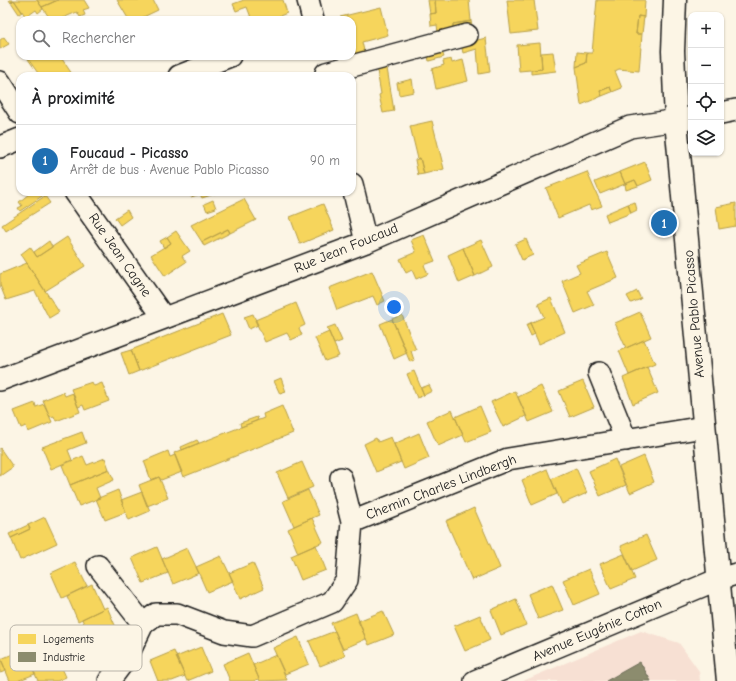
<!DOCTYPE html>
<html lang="fr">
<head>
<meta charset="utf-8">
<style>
	:root { --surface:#fff; --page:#f2f2f2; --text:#202124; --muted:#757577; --line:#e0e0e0; --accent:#1f6fb2 }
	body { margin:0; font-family:"Comic Neue",sans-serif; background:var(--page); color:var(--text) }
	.controls { position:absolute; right:12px; top:12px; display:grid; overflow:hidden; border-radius:8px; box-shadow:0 1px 3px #0004 }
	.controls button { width:36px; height:36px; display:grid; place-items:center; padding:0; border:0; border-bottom:1px solid var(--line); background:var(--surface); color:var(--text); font:20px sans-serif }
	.you { position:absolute; left:394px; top:307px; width:14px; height:14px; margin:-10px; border:3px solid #fff; border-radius:50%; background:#1a73e8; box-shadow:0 0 0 6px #1a73e833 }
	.badge { display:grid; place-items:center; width:26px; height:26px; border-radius:50%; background:var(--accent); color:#fff; font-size:13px; font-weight:700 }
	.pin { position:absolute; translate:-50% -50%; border:2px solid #fff; box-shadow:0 1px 4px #0006 }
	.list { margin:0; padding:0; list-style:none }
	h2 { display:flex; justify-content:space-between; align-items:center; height:52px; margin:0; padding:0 16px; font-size:17px }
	h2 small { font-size:13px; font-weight:400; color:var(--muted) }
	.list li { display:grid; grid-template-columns:26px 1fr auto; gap:12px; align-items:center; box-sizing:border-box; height:72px; padding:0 16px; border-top:1px solid var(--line) }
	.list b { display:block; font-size:15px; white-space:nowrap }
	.list p { margin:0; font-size:13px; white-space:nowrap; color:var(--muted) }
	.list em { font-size:13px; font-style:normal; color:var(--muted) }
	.icon { flex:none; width:22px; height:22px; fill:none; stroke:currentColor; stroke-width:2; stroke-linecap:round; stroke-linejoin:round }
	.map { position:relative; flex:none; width:736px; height:681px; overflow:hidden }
	.search { position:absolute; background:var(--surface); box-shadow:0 1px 3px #0004; left:16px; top:16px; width:340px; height:44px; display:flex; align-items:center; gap:10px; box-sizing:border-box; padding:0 14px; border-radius:12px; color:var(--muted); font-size:15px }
	.panel { position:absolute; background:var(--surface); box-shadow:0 1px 3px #0004; left:16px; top:72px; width:340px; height:124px; border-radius:12px }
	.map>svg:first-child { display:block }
</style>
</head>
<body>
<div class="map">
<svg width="736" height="681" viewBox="0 0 736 681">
	<rect width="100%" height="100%" fill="#fcf5e5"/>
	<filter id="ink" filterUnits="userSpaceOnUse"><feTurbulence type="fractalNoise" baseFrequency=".025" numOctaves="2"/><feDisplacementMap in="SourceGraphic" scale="8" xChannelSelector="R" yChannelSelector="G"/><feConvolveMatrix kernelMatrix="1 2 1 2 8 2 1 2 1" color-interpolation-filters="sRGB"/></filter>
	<g filter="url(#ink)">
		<path fill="#f7e0d3" d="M641,631L679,643L699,671L700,681H523Z"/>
		<path fill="#f6d55c" stroke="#b59e49" d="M9,0H37L43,9L38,13L36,10L26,17L14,0L11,3Z
			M14,0L22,12L19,14L11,2Z
			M37,0H58L42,7Z
			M58,0H84L89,8L83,10L85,15L80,17L77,12L58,20H51L42,7Z
			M117,0H153L158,10L137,20H129Z
			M244,0H283L287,13L270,20H252L247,7L236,11L233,4Z
			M428,0H435L436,13L430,14Z
			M435,0H469L471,21L453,24V30L438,32L437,25L431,26L430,14L436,13Z
			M507,0H534L538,31L511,34Z
			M597,0H645L644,17L638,16L636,34H642L639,71L619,69L615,71L622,88L612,92L610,87L600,91L602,96L581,105L576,67L586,63L587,53H592Z
			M381,7L388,35L362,42L365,55L352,56V20H341L340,17Z
			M638,16L644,17L642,34H636Z
			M471,21L472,28L453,30V24Z
			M4,37L9,44L0,49V40Z
			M486,38L490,72L479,74L477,49L463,53L461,44Z
			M540,43L542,69L519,71L517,45Z
			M441,49L444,57L429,61L427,52Z
			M553,52L556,71L531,74V70L542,69L541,53Z
			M577,52L587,53L586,63L576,67Z
			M33,56H60L72,74L69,76H40L28,59Z
			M451,59L452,63L463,60L468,81L436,89L432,69L444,65L443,61Z
			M386,62L394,111L383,113L379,95L381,94L376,65Z
			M412,79L414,92L399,95L397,83Z
			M610,87L612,92L602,96L600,91Z
			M432,121L444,169L424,174L420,158L418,159L410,126Z
			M420,158L424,174L418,175L415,160Z
			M645,162L652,180L638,186L635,180L625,184L620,172Z
			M587,172L602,206L591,210L589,205L558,218L546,188Z
			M620,172L625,184L600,194L595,182Z
			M635,180L638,186L626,190L625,184Z
			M28,192H48L20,211L18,208L22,206L19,202L29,194Z
			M189,192H216L217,193L202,198L200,194L191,197Z
			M45,196L50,203L6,231L2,225Z
			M244,199L256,220L230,233L228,229L202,242L191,225Z
			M213,200L216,208L207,211L204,204Z
			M635,202L637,210L631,213L628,204Z
			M736,203V226L719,229L716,207Z
			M323,204L334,230L300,244L290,217Z
			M628,204L631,213L608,222L605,214Z
			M127,210L131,217L120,225L115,218Z
			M228,229L230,233L204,246L202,242Z
			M176,231L190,251L182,256L186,262L165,276L151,255L171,243L167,237Z
			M424,235L435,261L424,265L428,274L416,279L412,270L406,273L400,259L416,252L411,240Z
			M67,237L85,266L45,291L21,254L30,247L37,257Z
			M167,237L171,243L164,248L160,241Z
			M526,239L533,255L522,260L515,244Z
			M481,240L493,267L475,276L463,248Z
			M49,241L52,247L37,257L34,252Z
			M463,248L475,276L459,283L448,255Z
			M607,252L618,278L587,291L594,305L575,313L562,281L580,273L576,265Z
			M27,263L59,312L49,318L35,291L6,300L0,285V274Z
			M372,271L385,301L377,305L373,296L337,310L329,288Z
			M637,291L641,299L631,303L627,296Z
			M551,298L565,332L539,344L530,323L544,317L538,304Z
			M296,303L305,325L299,328L302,335L291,340L287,333L265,342L255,320Z
			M640,312L651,337L626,348L615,323Z
			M222,314L231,335L139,371L131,350Z
			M253,314L258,325L249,329L244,317Z
			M402,315L416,350L411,351L414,360L410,362L392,319Z
			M392,319L407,353L394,359L380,324Z
			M530,323L535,334L531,336L526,325Z
			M335,325L342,341L334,344L327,328Z
			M329,332L339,356L325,361L315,338Z
			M644,340L655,364L629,375L619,351Z
			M131,350L139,371L129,375L121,353Z
			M647,367L658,393L633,404L623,378Z
			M414,371L424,395L417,398L407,374Z
			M281,378L286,392L280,394L274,381Z
			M583,381L594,407L570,417L559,391Z
			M92,382L94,386L102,383L109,401L85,410L83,405L78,407L71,389Z
			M429,385L432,391L424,395L421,388Z
			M541,386L553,412L529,422L518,397Z
			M515,391L526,416L503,427L491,402Z
			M63,392L65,396L73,393L80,412L56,421L54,416L50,417L43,400Z
			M35,403L36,407L44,404L52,422L28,432L26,426L21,428L14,411Z
			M282,406L293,433L183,477L174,453L264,418L263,414Z
			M480,406L491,432L466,442L455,417Z
			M452,410L463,435L438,446L427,421Z
			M257,417L258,420L241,427L240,423Z
			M82,432L86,443L68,450L72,460L51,469L42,447Z
			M419,433L429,458L404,469L394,444Z
			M391,437L401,462L376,472L364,444L376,438L378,442Z
			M197,440L199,443L182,450L181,447Z
			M0,448L13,467L0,476Z
			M168,451L170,457L175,455L182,472L161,480L159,477L151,480L144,461Z
			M83,456L87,465L105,458L109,469L70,485L62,465Z
			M644,456L654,482L630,493L619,467Z
			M615,459L626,485L600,496L589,471Z
			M302,462L313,487L288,498L277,473Z
			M576,468L587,493L562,504L551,479Z
			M109,469L114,480L96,488L100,498L79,506L70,485Z
			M547,469L557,494L532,505L522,480Z
			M159,477L168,498L147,506L139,485Z
			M118,490L126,512L105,520L96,499Z
			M308,490L319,515L294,526L283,501Z
			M142,492L150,511L129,520L121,500Z
			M474,508L500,568L472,580L446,521Z
			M45,517L57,543L20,560L11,538L30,529L28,525Z
			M312,518L323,542L298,553L288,529Z
			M28,525L30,529L11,538L9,534Z
			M646,535L657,560L632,571L621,546Z
			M316,545L326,570L301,580L291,556Z
			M157,547L168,573L143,583L132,558Z
			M187,548L199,573L173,584L162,559Z
			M624,554L635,579L611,589L600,564Z
			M221,556L233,581L207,592L196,567Z
			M75,562L87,586L62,598L51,573Z
			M253,563L264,588L240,599L229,573Z
			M589,569L600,594L574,605L563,580Z
			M92,584L103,609L78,621L67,596Z
			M552,584L563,610L538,619L528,594Z
			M516,599L526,625L501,635L491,610Z
			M107,607L118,632L92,643L82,619Z
			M383,611L394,635L369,645L358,621Z
			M356,613L366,639L343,649L331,623Z
			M480,615L490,640L465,651L454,626Z
			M335,631L345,656L320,666L309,641Z
			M298,637L309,664L285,674L273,648Z
			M201,647L211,671L187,681L176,657Z
			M25,649L35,674L17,681H10L1,659Z
			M174,651L185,676L172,681H158L150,661Z
			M55,652L66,677L57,681H38L30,662Z
			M248,653L259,679L253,681H230L223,664Z
			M276,655L287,680L260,681L253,665Z
			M0,657L6,671L0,673Z"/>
		<path fill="#8c8c6e" stroke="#6a6a55" d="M640,662L651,681H606Z"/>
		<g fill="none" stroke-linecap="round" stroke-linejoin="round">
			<g stroke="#1c1c1c" stroke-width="24">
				<path id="street" d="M308,0L313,20
					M326,73L467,35
					M179,76L230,56
					M0,82L20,113
					M721,113L736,110
					M0,147L20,139
					M352,184L366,242
					M75,192L164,318
					M599,373L626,440
					M0,380L366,242L630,127L691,118
					M341,478L352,522
					M98,566L143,624
					M109,681L127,657L143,624L156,614H177L224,632L252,636L332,602L347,580L352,522L508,459L704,427
					M475,681L719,579L736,574"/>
			</g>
			<g stroke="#1c1c1c" stroke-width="25">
				<path id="secondary" d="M675,0L673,51L676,121L728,681"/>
			</g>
			<use href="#street" stroke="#fcf5e5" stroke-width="21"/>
			<use href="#secondary" stroke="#fcf5e5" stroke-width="22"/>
		</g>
	</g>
	<g text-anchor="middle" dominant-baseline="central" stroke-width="4" stroke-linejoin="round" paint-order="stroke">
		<g font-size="14" fill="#1c1c1c" stroke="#fcf5e5">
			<text transform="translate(346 248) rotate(-22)">Rue Jean Foucaud</text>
			<text transform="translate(120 255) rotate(55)">Rue Jean Cagne</text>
			<text transform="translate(694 314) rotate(-95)">Avenue Pablo Picasso</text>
			<text transform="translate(441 487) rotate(-21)">Chemin Charles Lindbergh</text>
			<text transform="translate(597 630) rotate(-23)">Avenue Eugénie Cotton</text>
		</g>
	</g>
	<rect x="10" y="625" width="132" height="46" rx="6" fill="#fcf5e5" stroke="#b9b4a9" stroke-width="1"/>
	<rect x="18" y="634" width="18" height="10" fill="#f6d55c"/>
	<rect x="18" y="652" width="18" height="10" fill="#8c8c6e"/>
	<g font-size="11" fill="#1c1c1c">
		<text x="43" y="643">Logements</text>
		<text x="43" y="661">Industrie</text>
	</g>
</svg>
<div class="controls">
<button>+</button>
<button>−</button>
<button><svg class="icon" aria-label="locate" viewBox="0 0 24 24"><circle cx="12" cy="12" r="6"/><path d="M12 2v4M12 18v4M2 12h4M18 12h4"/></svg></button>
<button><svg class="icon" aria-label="layers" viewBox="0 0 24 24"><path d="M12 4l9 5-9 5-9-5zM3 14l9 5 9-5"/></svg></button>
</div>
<div class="you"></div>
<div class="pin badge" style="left:664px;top:223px">1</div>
<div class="search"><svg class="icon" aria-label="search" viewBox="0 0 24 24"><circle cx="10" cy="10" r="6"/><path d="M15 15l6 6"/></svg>Rechercher</div>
<section class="panel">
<h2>À proximité<small></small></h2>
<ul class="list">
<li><span class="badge">1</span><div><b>Foucaud - Picasso</b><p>Arrêt de bus · Avenue Pablo Picasso</p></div><em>90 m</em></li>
</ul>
</section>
</div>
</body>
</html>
